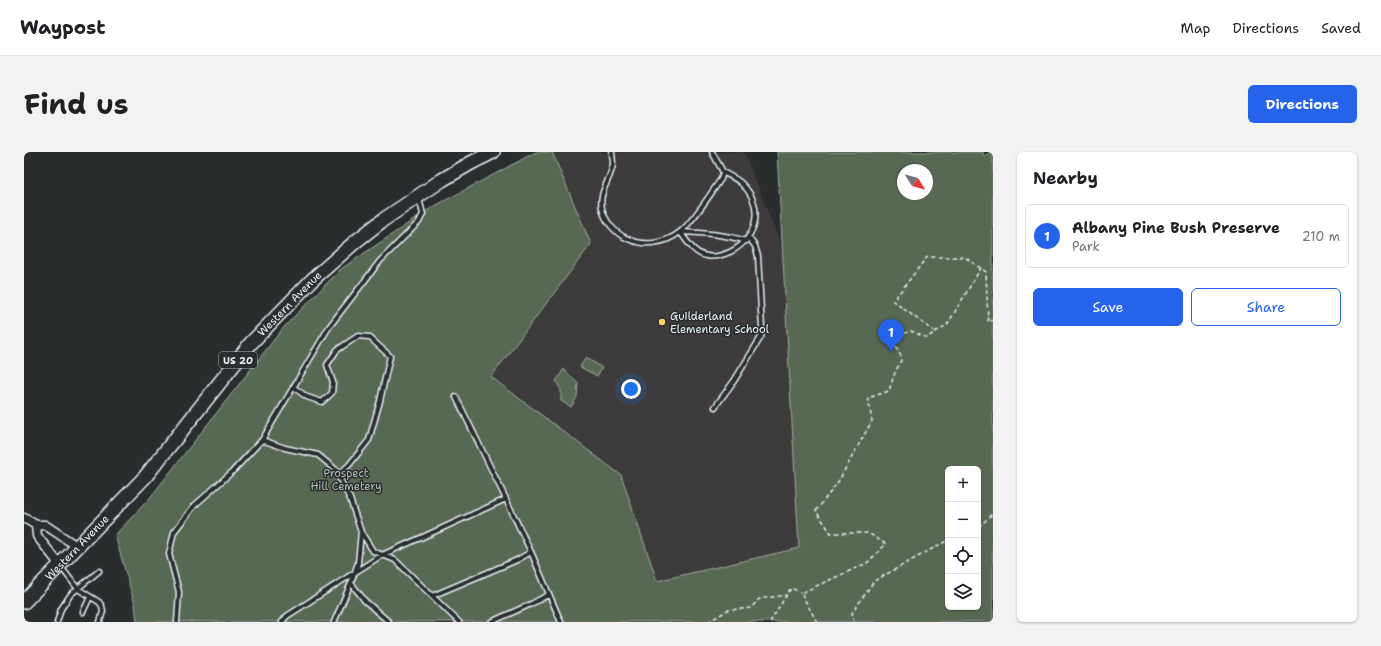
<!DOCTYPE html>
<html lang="en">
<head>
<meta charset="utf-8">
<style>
	:root { --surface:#fff; --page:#f2f2f2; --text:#202124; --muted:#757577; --line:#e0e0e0; --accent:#2563eb }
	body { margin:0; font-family:"Shantell Sans",sans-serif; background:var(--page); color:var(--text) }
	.controls { position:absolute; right:12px; bottom:12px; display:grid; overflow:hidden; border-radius:6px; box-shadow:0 1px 3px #0004 }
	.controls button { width:36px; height:36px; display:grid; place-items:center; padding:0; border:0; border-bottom:1px solid var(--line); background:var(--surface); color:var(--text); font:20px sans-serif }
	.compass { position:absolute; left:873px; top:12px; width:36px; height:36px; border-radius:50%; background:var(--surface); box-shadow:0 1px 3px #0004; rotate:127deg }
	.you { position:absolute; left:607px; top:237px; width:14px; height:14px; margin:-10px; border:3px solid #fff; border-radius:50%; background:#1a73e8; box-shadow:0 0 0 6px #1a73e833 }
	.badge { display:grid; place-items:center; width:26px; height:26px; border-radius:50%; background:var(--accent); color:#fff; font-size:13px; font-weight:700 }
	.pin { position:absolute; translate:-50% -33px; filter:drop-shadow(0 1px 2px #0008) }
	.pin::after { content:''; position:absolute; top:21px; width:14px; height:12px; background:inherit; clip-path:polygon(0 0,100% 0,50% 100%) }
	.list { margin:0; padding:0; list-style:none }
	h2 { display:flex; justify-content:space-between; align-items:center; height:52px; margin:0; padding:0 16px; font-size:17px }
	h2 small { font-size:13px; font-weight:400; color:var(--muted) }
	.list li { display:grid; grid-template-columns:26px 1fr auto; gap:12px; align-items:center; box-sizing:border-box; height:64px; margin:0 8px 8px; padding:0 8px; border:1px solid var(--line); border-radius:6px }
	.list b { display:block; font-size:15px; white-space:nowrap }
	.list p { margin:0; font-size:13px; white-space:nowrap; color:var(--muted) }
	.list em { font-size:13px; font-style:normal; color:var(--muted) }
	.actions { display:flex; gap:8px; padding:12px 16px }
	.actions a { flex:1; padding:9px 0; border:1px solid var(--accent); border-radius:6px; text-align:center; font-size:14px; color:var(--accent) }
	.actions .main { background:var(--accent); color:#fff }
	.icon { flex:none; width:22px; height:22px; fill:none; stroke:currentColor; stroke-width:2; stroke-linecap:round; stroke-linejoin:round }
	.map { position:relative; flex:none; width:969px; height:470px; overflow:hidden; border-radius:6px }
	header { display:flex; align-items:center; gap:24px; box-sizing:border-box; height:56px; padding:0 20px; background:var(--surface); border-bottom:1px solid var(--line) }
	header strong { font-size:19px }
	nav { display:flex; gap:22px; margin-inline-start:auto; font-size:14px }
	.intro { display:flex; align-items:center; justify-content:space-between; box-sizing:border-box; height:96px; padding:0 24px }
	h1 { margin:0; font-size:28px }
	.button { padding:10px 18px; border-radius:6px; background:var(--accent); color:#fff; font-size:14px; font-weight:700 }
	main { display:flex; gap:24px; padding:0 24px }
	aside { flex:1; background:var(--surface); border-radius:6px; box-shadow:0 1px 3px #0004 }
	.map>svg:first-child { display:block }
</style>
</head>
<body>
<header>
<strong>Waypost</strong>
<nav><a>Map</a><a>Directions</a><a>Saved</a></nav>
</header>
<div class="intro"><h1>Find us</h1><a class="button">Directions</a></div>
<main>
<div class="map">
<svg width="969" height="470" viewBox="0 0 969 470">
	<rect width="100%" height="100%" fill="#2a2d2e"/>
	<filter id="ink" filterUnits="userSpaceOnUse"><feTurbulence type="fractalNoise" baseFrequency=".025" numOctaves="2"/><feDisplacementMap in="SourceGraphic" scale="8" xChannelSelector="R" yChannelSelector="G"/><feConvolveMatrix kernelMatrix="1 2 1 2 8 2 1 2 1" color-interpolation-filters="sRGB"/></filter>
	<g filter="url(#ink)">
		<path fill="#3e3a3b" d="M528,0H720L766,115L775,396L633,430L597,323L467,225L567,92Z"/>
		<path fill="#596952" stroke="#a0ada5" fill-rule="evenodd" d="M512,0H528L567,92L467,225L597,323L633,429L775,396L753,0H959L960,4L969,0V470H113L111,453L91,383L125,347L260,175L317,117L407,56ZM879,18H903V42H879ZM924,317H954V455H924Z
			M562,205L578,216L573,224L556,215Z
			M540,217L554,232L553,245L547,255L537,249V238L532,229Z"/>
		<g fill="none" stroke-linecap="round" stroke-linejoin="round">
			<g stroke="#e8f1f8" stroke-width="7">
				<path id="lane" d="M588,0C588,4 589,8 589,12C587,27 574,41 578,56C580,68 591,81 602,86C619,95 641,92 656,80C669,70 687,41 697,27L699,20L688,0
					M656,80C663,89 670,102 683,104C691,106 699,103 706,100C734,86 741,53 717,31C712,26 705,24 699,20
					M656,80C679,81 700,82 722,89
					M269,235L283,245L298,250L308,241L309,230L303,213L313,198L334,184L345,185L366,204L356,249L345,288L325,313L314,323
					M432,245L480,343L507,400L537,470
					M691,255L710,229L737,185L738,177L734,104L731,94L724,85
					M238,288L261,296L294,303L311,317L326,347L337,380L349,399L371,408L435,470
					M37,415L54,437L75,450L78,454L79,459L76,470
					M327,431L341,449L365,470
					M408,444L493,408L507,400
					M59,460L66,445
					M33,470L37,457L47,442L75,419
					M153,470L155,440L145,402L150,380L170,354L208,320L238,288L305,175L356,109L395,70L399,62L395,47
					M258,470L263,464L358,403L401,384L482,347
					M310,470L327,431L334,411L337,380
					M467,470L507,452L524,443"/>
			</g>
			<g stroke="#e8f1f8" stroke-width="11">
				<path id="street" d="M0,366L12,373H21L54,395
					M12,373L13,384L36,413"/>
			</g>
			<g stroke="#e8f1f8" stroke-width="16">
				<g id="primary">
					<path id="s1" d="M0,450L121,325L227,191L288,128L331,90L359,68L418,28L447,11L469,0"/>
				</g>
			</g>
			<path stroke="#e8f1f8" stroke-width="1.5" stroke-dasharray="4 3" stroke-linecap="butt" d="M911,180L923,173L957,116
				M954,374L957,373L969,361
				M684,470L704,458L727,456L735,447L763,443
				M746,470L767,436L777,441
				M793,470L777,441L843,411L862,392L844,381H807L792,359L814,330L848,269L844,246L865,239L870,223L878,206L867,186L887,179L903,186L911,180L869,149L903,105H941L962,120L964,170L969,168
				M830,470L828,461L850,429L924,388"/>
			<use href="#lane" stroke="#2a2d2e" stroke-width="4"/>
			<use href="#street" stroke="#2a2d2e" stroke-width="8"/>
			<use href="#primary" stroke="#2a2d2e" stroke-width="13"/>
		</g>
	</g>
	<circle fill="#ffd166" stroke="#2a2d2e" stroke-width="1.5" cx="638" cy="170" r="4"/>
	<g text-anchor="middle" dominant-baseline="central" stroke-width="3" stroke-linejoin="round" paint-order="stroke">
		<rect fill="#2a2d2e" stroke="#afb6bb" stroke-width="1" x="195" y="200" width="38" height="16" rx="3"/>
		<g font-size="10" font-weight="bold" fill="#e8f1f8">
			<text x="214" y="208">US 20</text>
		</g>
		<g font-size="11" fill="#e8f1f8" stroke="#2a2d2e">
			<text stroke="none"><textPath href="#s1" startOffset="400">Western Avenue</textPath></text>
			<text stroke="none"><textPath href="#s1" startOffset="76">Western Avenue</textPath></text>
		</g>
		<g font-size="11" fill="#e8f1f8" stroke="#2a2d2e" text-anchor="start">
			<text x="646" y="164">Guilderland<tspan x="646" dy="13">Elementary School</tspan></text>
		</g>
		<g font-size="11" fill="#afbbb6" stroke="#2a2d2e">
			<text x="322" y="321">Prospect<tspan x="322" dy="13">Hill Cemetery</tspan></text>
		</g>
	</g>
</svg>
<div class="controls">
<button>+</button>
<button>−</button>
<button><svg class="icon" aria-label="locate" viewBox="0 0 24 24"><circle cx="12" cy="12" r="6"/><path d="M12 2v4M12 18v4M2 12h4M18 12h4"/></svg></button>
<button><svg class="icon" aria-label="layers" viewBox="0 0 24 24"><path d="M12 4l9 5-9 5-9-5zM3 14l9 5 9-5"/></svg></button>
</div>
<svg class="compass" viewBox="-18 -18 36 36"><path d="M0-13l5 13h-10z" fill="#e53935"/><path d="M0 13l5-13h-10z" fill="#757577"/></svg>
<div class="you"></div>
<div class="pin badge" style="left:867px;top:200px">1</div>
</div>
<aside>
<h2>Nearby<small></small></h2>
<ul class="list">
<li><span class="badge">1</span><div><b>Albany Pine Bush Preserve</b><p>Park</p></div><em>210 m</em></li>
</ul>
<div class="actions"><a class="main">Save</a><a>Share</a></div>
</aside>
</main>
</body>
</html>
